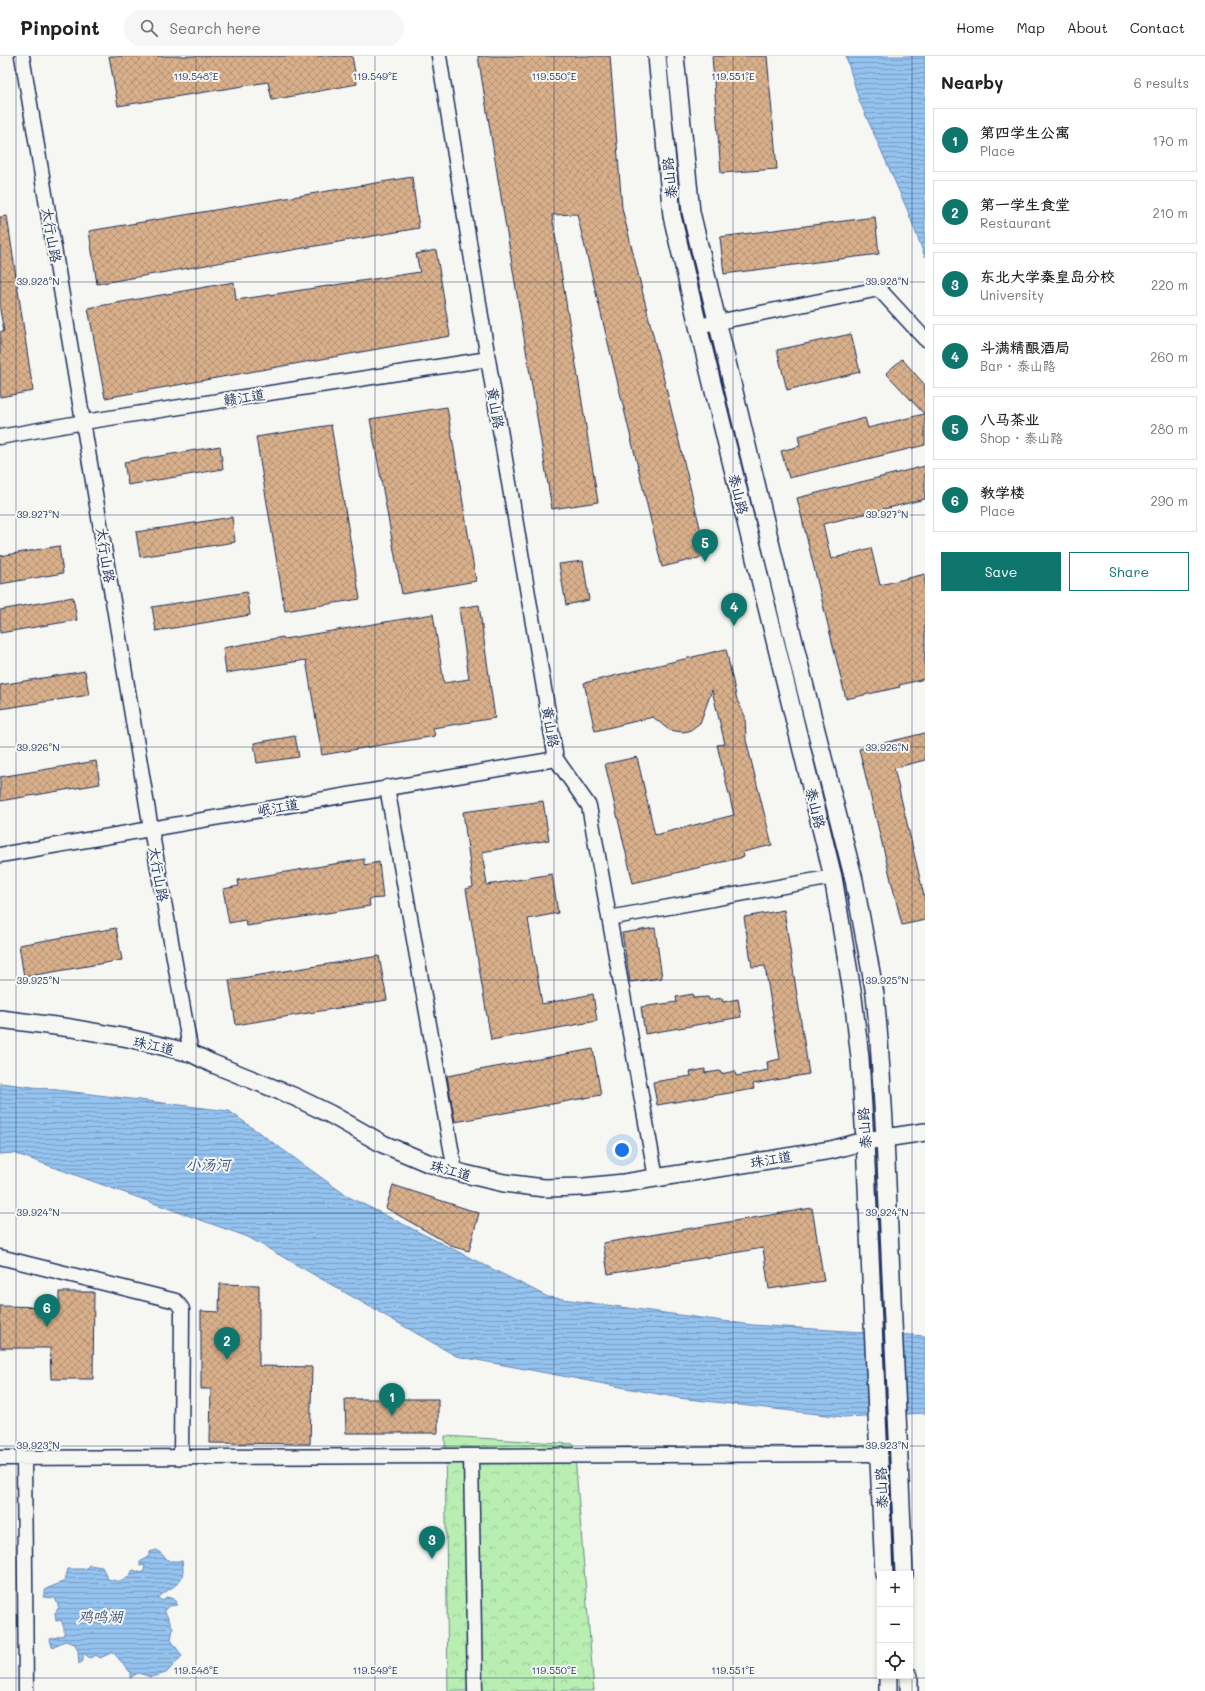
<!DOCTYPE html>
<html lang="en">
<head>
<meta charset="utf-8">
<style>
	:root { --surface:#fff; --page:#f6f6f6; --text:#202124; --muted:#757577; --line:#e0e0e0; --accent:#0f766e }
	body { margin:0; font-family:Mali,"LXGW WenKai TC",sans-serif; background:var(--page); color:var(--text) }
	.controls { position:absolute; right:12px; bottom:12px; display:grid; overflow:hidden; border-radius:0px; box-shadow:0 2px 6px #0003 }
	.controls button { width:36px; height:36px; display:grid; place-items:center; padding:0; border:0; border-bottom:1px solid var(--line); background:var(--surface); color:var(--text); font:20px sans-serif }
	.you { position:absolute; left:622px; top:1094px; width:14px; height:14px; margin:-10px; border:3px solid #fff; border-radius:50%; background:#1a73e8; box-shadow:0 0 0 6px #1a73e833 }
	.badge { display:grid; place-items:center; width:26px; height:26px; border-radius:50%; background:var(--accent); color:#fff; font-size:13px; font-weight:700 }
	.pin { position:absolute; translate:-50% -33px; filter:drop-shadow(0 1px 2px #0008) }
	.pin::after { content:''; position:absolute; top:21px; width:14px; height:12px; background:inherit; clip-path:polygon(0 0,100% 0,50% 100%) }
	.list { margin:0; padding:0; list-style:none }
	h2 { display:flex; justify-content:space-between; align-items:center; height:52px; margin:0; padding:0 16px; font-size:17px }
	h2 small { font-size:13px; font-weight:400; color:var(--muted) }
	.list li { display:grid; grid-template-columns:26px 1fr auto; gap:12px; align-items:center; box-sizing:border-box; height:64px; margin:0 8px 8px; padding:0 8px; border:1px solid var(--line); border-radius:0px }
	.list b { display:block; font-size:15px; white-space:nowrap }
	.list p { margin:0; font-size:13px; white-space:nowrap; color:var(--muted) }
	.list em { font-size:13px; font-style:normal; color:var(--muted) }
	.actions { display:flex; gap:8px; padding:12px 16px }
	.actions a { flex:1; padding:9px 0; border:1px solid var(--accent); border-radius:0px; text-align:center; font-size:14px; color:var(--accent) }
	.actions .main { background:var(--accent); color:#fff }
	.icon { flex:none; width:22px; height:22px; fill:none; stroke:currentColor; stroke-width:2; stroke-linecap:round; stroke-linejoin:round }
	.map { position:relative; flex:none; width:925px; height:1635px; overflow:hidden }
	header { display:flex; align-items:center; gap:24px; box-sizing:border-box; height:56px; padding:0 20px; background:var(--surface); border-bottom:1px solid var(--line) }
	header strong { font-size:19px }
	nav { display:flex; gap:22px; margin-inline-start:auto; font-size:14px }
	.search { width:280px; height:36px; background:var(--page); display:flex; align-items:center; gap:10px; box-sizing:border-box; padding:0 14px; border-radius:22px; color:var(--muted); font-size:15px }
	main { display:flex }
	aside { flex:1; background:var(--surface) }
	.map>svg:first-child { display:block }
</style>
</head>
<body>
<header>
<strong>Pinpoint</strong>
<div class="search"><svg class="icon" aria-label="search" viewBox="0 0 24 24"><circle cx="10" cy="10" r="6"/><path d="M15 15l6 6"/></svg>Search here</div>
<nav><a>Home</a><a>Map</a><a>About</a><a>Contact</a></nav>
</header>
<main>
<div class="map">
<svg width="925" height="1635" viewBox="0 0 925 1635">
	<defs>
		<pattern id="forest-crowns" width="20" height="18" patternUnits="userSpaceOnUse"><rect width="20" height="18" fill="#b8eeb1"/><path d="M2 6a3 3 0 1 1 6 0M12 15a3 3 0 1 1 6 0" fill="none" stroke="#9ecc9b"/></pattern>
		<pattern id="water-rules" width="6" height="5" patternUnits="userSpaceOnUse"><rect width="6" height="5" fill="#95c3ef"/><path d="M0 2.5h6" fill="none" stroke="#799fc5"/></pattern>
		<pattern id="building-cross-hatch" width="8" height="8" patternUnits="userSpaceOnUse"><rect width="8" height="8" fill="#d9b08a"/><path d="M0 0l8 8M0 8l8-8" fill="none" stroke="#af9074"/></pattern>
	</defs>
	<rect width="100%" height="100%" fill="#f6f6f2"/>
	<filter id="ink" filterUnits="userSpaceOnUse"><feTurbulence type="fractalNoise" baseFrequency=".025" numOctaves="2"/><feDisplacementMap in="SourceGraphic" scale="8" xChannelSelector="R" yChannelSelector="G"/><feConvolveMatrix kernelMatrix="1 2 1 2 8 2 1 2 1" color-interpolation-filters="sRGB"/></filter>
	<g filter="url(#ink)">
		<path fill="url(#forest-crowns)" stroke="#6a8e88" d="M445,1380L574,1388L594,1635H448Z"/>
		<path fill="url(#water-rules)" stroke="#6488b5" d="M846,0H925V201L907,153L859,44Z
			M0,1027L229,1055L347,1140L548,1241L752,1269L925,1280V1357L844,1361L679,1342L456,1300L248,1181L14,1097L0,1098Z
			M157,1494L169,1505H182C187,1529 172,1529 158,1542L163,1545L166,1541L174,1543L177,1549L169,1550L164,1554L173,1572L171,1584L182,1600L166,1617L151,1621L138,1617L130,1622V1616L113,1596L100,1602L96,1599L90,1602L83,1597V1605L79,1608L78,1595L75,1588L65,1585L52,1591L50,1583L64,1579V1572L61,1564L56,1565L55,1557L59,1551L55,1542L43,1541L46,1533L65,1525L68,1513H86L89,1509L102,1511L108,1523C121,1527 126,1526 133,1514L142,1517L144,1515L145,1509L140,1510V1506L149,1500V1496Z"/>
		<path fill="url(#building-cross-hatch)" stroke="#1b2f5e" d="M109,0H352L357,28L272,44L268,26L118,50Z
			M478,0H610L622,152L707,500L662,511L577,158L552,159L598,446L552,453Z
			M712,0H767L777,113L721,117Z
			M412,121L419,172L97,228L89,175Z
			M7,160L33,335L0,341V276L4,275L0,254V161Z
			M875,161L879,198L724,218L720,181Z
			M436,194L450,280L105,342L88,252L234,226L236,244L420,216L416,198Z
			M851,278L860,316L787,334L777,294Z
			M902,303L925,329V389L789,422L781,395L800,390L798,380L865,362L868,372L924,358L886,317Z
			M447,351L476,525L402,538L370,363Z
			M331,369L360,543L285,555L256,381Z
			M220,390L223,413L128,429L124,406Z
			M925,410V443L823,468L831,503L871,492L880,529L925,518V623L899,629L900,631L846,643L797,442Z
			M232,461L235,486L140,501L136,476Z
			M59,490L63,517L0,528V500Z
			M583,505L589,544L566,549L559,508Z
			M247,536L250,559L156,575L152,551Z
			M73,541L77,564L0,577V554Z
			M479,549L495,662L433,672L435,680L322,699L306,604L226,617L223,592L283,581L284,583L433,558L444,627L469,623L459,552Z
			M726,593L737,644L745,660L746,684L772,789L743,796L744,801L633,827L605,708L637,701L655,779L734,759L717,689L725,688L712,634L700,667L689,675L682,676L669,674L653,661L595,675L584,627Z
			M85,615L89,639L0,653V629Z
			M925,677V704L894,712L925,844V864L902,869L859,693Z
			M295,680L299,701L257,707L254,687Z
			M96,705L100,728L0,745V721Z
			M543,745L549,784L482,796L487,829L552,818L558,857L528,863L542,948L593,938L597,965L491,984L466,833L473,831L463,756Z
			M364,803V809L379,806L383,842L369,843L370,850L247,870L245,864L229,867L223,833L239,830L238,824Z
			M784,854L809,1018L753,1028L754,1033L657,1049L653,1026L691,1020L690,1016L705,1013V1017L720,1015L721,1018L735,1015L736,1020L768,1014L767,1006L780,1003L765,910L752,911L744,861Z
			M116,872L122,904L24,921L19,889Z
			M655,872L662,922L630,926L622,877Z
			M379,900L387,944L236,969L229,924Z
			M693,938V942L708,941L709,944L722,942L723,946L738,943L741,961L645,978L641,951L677,946L676,941Z
			M593,993L601,1039L455,1066L447,1020Z
			M393,1129L479,1157L469,1195L454,1191L386,1152Z
			M812,1152L824,1225L769,1233L763,1192L608,1218L603,1187Z
			M220,1228L259,1229V1310L312,1311L310,1388L210,1387L211,1333H201V1255L219,1256Z
			M59,1236H94L93,1323H51L50,1292H0V1250L59,1251Z
			M345,1343H438V1377H346Z"/>
		<g fill="none" stroke-linecap="round" stroke-linejoin="round">
			<g stroke="#1b2f5e" stroke-width="17">
				<path id="minor" d="M22,0L151,773L191,997
					M439,0L488,303L556,703L589,750L656,1122
					M698,270L879,233L925,283
					M0,381L84,366L488,303
					M387,731L455,1115
					M0,799L556,703
					M609,862L833,821
					M0,1201L176,1245L182,1253L181,1402
					M471,1401L475,1635
					M0,1402L879,1398
					M24,1402L26,1635"/>
			</g>
			<g stroke="#1b2f5e" stroke-width="20">
				<path id="tertiary" d="M657,0L672,160L698,270L833,821L853,941L860,1002L865,1085L884,1518
					M675,0L691,156L800,611L854,824L875,938L879,984L885,1082L904,1518
					M0,963L71,972L128,982L191,997L211,1007L295,1041L330,1058L383,1088L428,1107L465,1118L504,1127L544,1132L584,1131L624,1127L831,1094L865,1085L925,1076
					M888,1620V1635
					M909,1620V1635"/>
			</g>
			<use href="#minor" stroke="#f6f6f2" stroke-width="14"/>
			<use href="#tertiary" stroke="#f6f6f2" stroke-width="17"/>
		</g>
	</g>
	<path fill="none" stroke="#1b2f5e" stroke-width="1" stroke-opacity="0.45" d="M16,0V1635M196,0V1635M375,0V1635M554,0V1635M733,0V1635M912,0V1635M0,226H925M0,459H925M0,691H925M0,924H925M0,1157H925M0,1390H925M0,1622H925"/>
	<g text-anchor="middle" dominant-baseline="central" stroke-width="4" stroke-linejoin="round" paint-order="stroke">
		<g font-size="14" fill="#1b2f5e" stroke="#f6f6f2">
			<text transform="translate(669 122) rotate(-96)">泰山路</text>
			<text transform="translate(52 179) rotate(80)">太行山路</text>
			<text transform="translate(244 341) rotate(-9)">赣江道</text>
			<text transform="translate(496 352) rotate(80)">黄山路</text>
			<text transform="translate(739 438) rotate(76)">泰山路</text>
			<text transform="translate(106 499) rotate(81)">太行山路</text>
			<text transform="translate(551 671) rotate(80)">黄山路</text>
			<text transform="translate(278 751) rotate(-10)">岷江道</text>
			<text transform="translate(816 752) rotate(76)">泰山路</text>
			<text transform="translate(159 818) rotate(80)">太行山路</text>
			<text transform="translate(154 989) rotate(13)">珠江道</text>
			<text transform="translate(864 1072) rotate(-94)">泰山路</text>
			<text transform="translate(771 1103) rotate(-9)">珠江道</text>
			<text transform="translate(451 1114) rotate(16)">珠江道</text>
			<text transform="translate(881 1432) rotate(-92)">泰山路</text>
		</g>
		<g font-size="15" font-style="italic" fill="#3a5482" stroke="#f6f6f2">
			<text x="208" y="1108">小汤河</text>
			<text x="100" y="1560">鸡鸣湖</text>
		</g>
	</g>
	<g font-size="10" text-anchor="middle" fill="#1b2f5e" stroke="#f6f6f2" stroke-width="4" stroke-linejoin="round" paint-order="stroke">
		<text x="196" y="24">119.548°E</text>
		<text x="375" y="24">119.549°E</text>
		<text x="554" y="24">119.550°E</text>
		<text x="733" y="24">119.551°E</text>
		<text x="38" y="229">39.928°N</text>
		<text x="887" y="229">39.928°N</text>
		<text x="38" y="462">39.927°N</text>
		<text x="887" y="462">39.927°N</text>
		<text x="38" y="695">39.926°N</text>
		<text x="887" y="695">39.926°N</text>
		<text x="38" y="928">39.925°N</text>
		<text x="887" y="928">39.925°N</text>
		<text x="38" y="1160">39.924°N</text>
		<text x="887" y="1160">39.924°N</text>
		<text x="38" y="1393">39.923°N</text>
		<text x="887" y="1393">39.923°N</text>
		<text x="196" y="1618">119.548°E</text>
		<text x="375" y="1618">119.549°E</text>
		<text x="554" y="1618">119.550°E</text>
		<text x="733" y="1618">119.551°E</text>
	</g>
</svg>
<div class="controls">
<button>+</button>
<button>−</button>
<button><svg class="icon" aria-label="locate" viewBox="0 0 24 24"><circle cx="12" cy="12" r="6"/><path d="M12 2v4M12 18v4M2 12h4M18 12h4"/></svg></button>
</div>
<div class="you"></div>
<div class="pin badge" style="left:392px;top:1360px">1</div>
<div class="pin badge" style="left:227px;top:1304px">2</div>
<div class="pin badge" style="left:432px;top:1503px">3</div>
<div class="pin badge" style="left:734px;top:570px">4</div>
<div class="pin badge" style="left:705px;top:506px">5</div>
<div class="pin badge" style="left:47px;top:1271px">6</div>
</div>
<aside>
<h2>Nearby<small>6 results</small></h2>
<ul class="list">
<li><span class="badge">1</span><div><b>第四学生公寓</b><p>Place</p></div><em>170 m</em></li>
<li><span class="badge">2</span><div><b>第一学生食堂</b><p>Restaurant</p></div><em>210 m</em></li>
<li><span class="badge">3</span><div><b>东北大学秦皇岛分校</b><p>University</p></div><em>220 m</em></li>
<li><span class="badge">4</span><div><b>斗满精酿酒局</b><p>Bar · 泰山路</p></div><em>260 m</em></li>
<li><span class="badge">5</span><div><b>八马茶业</b><p>Shop · 泰山路</p></div><em>280 m</em></li>
<li><span class="badge">6</span><div><b>教学楼</b><p>Place</p></div><em>290 m</em></li>
</ul>
<div class="actions"><a class="main">Save</a><a>Share</a></div>
</aside>
</main>
</body>
</html>
